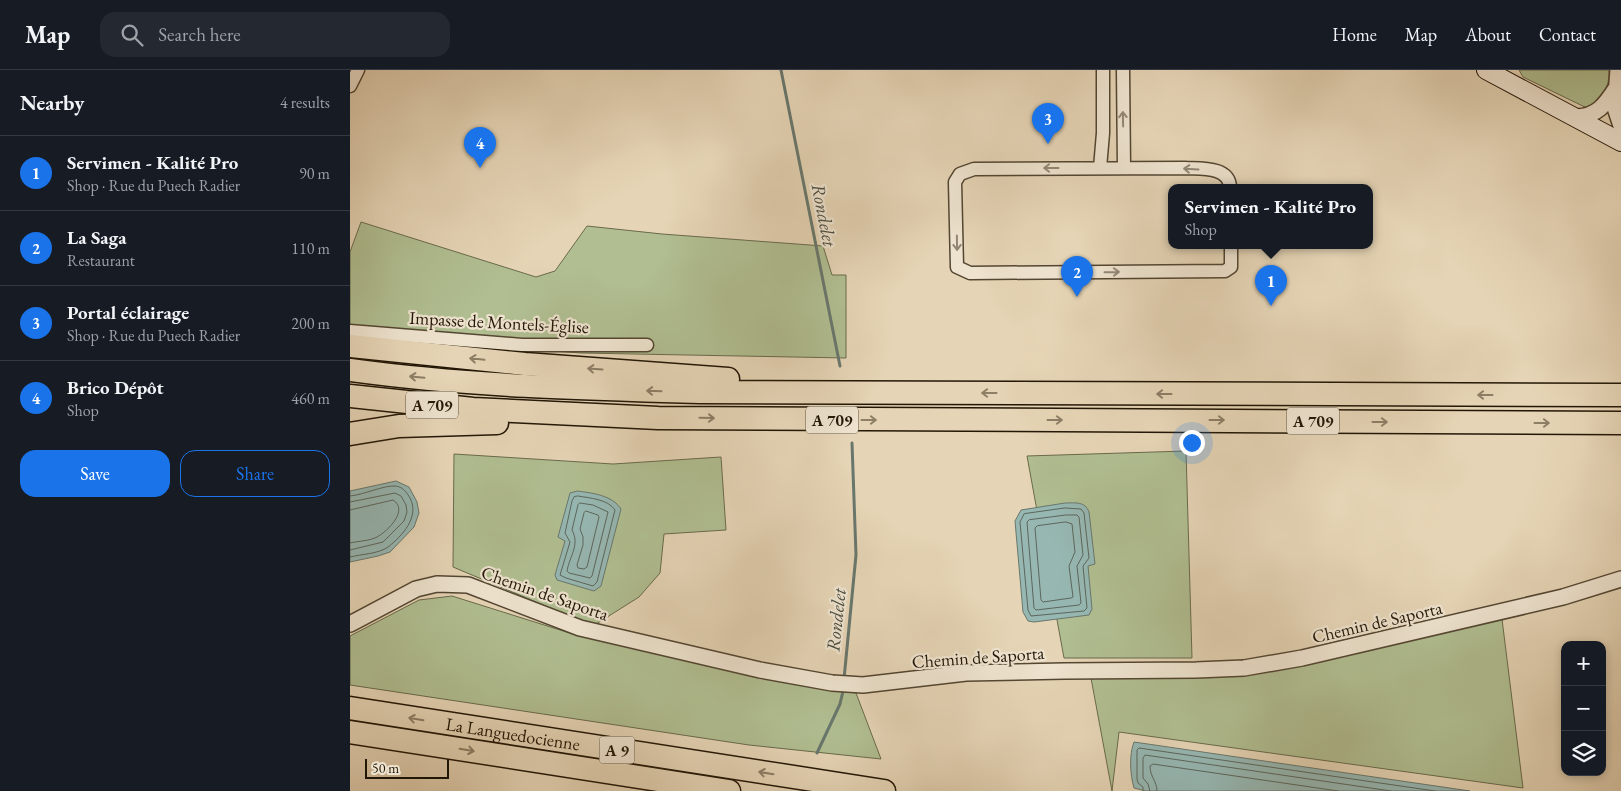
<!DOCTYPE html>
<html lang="en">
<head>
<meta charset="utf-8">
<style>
	:root { --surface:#171b24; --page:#242831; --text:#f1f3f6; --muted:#9ea1a6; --line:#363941; --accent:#1a73e8 }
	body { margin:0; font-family:"EB Garamond",serif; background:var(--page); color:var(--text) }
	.controls { position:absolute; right:15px; bottom:15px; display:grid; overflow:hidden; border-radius:10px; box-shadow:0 2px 8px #0003 }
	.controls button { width:45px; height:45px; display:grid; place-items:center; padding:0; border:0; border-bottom:1px solid var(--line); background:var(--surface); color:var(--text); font:25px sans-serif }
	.scale { position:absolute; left:15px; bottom:12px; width:84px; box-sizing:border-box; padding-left:5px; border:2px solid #221606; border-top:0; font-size:14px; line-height:18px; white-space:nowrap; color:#221606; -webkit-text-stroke:4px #eee3cf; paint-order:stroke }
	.you { position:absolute; left:841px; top:372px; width:18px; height:18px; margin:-12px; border:4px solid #fff; border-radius:50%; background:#1a73e8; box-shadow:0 0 0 8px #1a73e833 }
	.badge { display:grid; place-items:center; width:32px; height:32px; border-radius:50%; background:var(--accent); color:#fff; font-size:16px; font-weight:700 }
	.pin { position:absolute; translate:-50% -41px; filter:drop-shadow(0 1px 2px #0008) }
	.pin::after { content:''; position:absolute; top:26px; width:18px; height:15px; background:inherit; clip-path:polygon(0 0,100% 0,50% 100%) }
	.popup { position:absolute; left:818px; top:114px; width:205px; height:65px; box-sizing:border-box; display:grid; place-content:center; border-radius:10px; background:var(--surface); filter:drop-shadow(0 1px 4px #0005); font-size:16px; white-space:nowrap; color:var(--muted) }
	.popup b { font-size:19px; color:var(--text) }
	.popup::after { content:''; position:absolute; left:50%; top:100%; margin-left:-10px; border:10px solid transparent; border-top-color:var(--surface) }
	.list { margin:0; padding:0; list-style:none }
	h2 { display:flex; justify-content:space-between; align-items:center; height:65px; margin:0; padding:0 20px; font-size:21px }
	h2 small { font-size:16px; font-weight:400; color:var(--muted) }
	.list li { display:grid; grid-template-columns:32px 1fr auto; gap:15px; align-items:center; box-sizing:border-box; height:75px; padding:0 20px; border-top:1px solid var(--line) }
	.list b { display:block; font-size:19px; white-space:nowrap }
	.list p { margin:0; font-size:16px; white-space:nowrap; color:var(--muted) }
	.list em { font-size:16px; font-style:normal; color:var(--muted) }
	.actions { display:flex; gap:10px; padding:15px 20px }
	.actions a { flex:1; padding:11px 0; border:1px solid var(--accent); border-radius:15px; text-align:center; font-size:18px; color:var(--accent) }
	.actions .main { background:var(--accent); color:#fff }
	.icon { flex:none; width:28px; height:28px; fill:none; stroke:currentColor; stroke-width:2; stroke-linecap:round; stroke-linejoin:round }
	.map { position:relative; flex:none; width:1271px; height:721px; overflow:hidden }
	header { display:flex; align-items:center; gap:30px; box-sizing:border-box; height:70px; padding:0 25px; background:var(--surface); border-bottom:1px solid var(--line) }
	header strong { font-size:24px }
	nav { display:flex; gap:28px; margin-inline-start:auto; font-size:18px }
	.search { width:350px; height:45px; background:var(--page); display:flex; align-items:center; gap:12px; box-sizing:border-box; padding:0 18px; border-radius:15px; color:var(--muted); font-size:19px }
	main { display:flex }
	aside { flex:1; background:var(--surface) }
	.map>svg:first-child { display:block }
</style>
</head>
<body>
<header>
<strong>Map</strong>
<div class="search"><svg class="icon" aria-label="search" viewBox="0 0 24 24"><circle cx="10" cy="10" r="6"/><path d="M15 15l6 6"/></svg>Search here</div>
<nav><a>Home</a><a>Map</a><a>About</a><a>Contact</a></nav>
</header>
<main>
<aside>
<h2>Nearby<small>4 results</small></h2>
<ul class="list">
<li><span class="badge">1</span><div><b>Servimen - Kalité Pro</b><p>Shop · Rue du Puech Radier</p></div><em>90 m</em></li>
<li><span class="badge">2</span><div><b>La Saga</b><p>Restaurant</p></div><em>110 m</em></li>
<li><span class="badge">3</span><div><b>Portal éclairage</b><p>Shop · Rue du Puech Radier</p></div><em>200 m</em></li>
<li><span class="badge">4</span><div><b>Brico Dépôt</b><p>Shop</p></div><em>460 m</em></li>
</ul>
<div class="actions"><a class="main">Save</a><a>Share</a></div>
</aside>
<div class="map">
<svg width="1271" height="721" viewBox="0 0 1271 721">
	<rect width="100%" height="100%" fill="#e5d4b5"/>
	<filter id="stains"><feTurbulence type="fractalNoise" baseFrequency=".004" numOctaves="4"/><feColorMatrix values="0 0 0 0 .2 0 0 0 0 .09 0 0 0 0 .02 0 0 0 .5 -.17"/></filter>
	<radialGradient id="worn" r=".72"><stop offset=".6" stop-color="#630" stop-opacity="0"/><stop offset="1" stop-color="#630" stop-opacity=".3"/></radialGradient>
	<path fill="#b0be91" stroke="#696a4c" d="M1169,0H1259C1260,19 1251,27 1239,39L1173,7Z
		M11,152L186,207L205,201L237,156L312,164L473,176L482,205H496V288L231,283L0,266V182Z
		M836,381L842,588H714L677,386Z
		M104,384L263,394L371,387L376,460L314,464L310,503L289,527L243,556L103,497Z
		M102,526L226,565L384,602L506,623L531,689L399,675L0,615V566L69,530Z
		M1152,549L1173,718L769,662L762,721L741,608L842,606Z"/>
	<path fill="#96b7b2" stroke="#68776d" d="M46,411L59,417L67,432L69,443L64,457L40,482L28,486L0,492V421Z
		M227,421C242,423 262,425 271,439L251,516L244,521L207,510L205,505L215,471L208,467L220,423Z
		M715,433C725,433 735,431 739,442L745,494L738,496L742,539L739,545L684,552L678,551L673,542L665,451L671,440Z
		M784,672L1120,721H796L784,718C780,704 779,685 784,672Z"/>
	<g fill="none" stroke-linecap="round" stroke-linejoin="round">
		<path stroke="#5c665c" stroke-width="1" d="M0,426C13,425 34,415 46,416C53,417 57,423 60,428C70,447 52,466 38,477C28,484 12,484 0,487
			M228,426C239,428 258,429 265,440L247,512L243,516L216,508L210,505L220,472L215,463L222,431L224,427Z
			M0,432L45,423L51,426L56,435L57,442L54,451L33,472L0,480
			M230,433L243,435L258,442L242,506L240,508L219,503L217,501C220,485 230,475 222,460L228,435Z
			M715,438L731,439L734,443L739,488L733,496L737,538L734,541L681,546L678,540L670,452L674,444Z
			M0,440L43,430C59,440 38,461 27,467C20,471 8,471 0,473
			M236,441L248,445L249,447L237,497L234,499L228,498L227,495L233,475V467L230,459L234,443Z
			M716,445H727L729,447L733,485L727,496L731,533L729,535L686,540L684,538L677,452L679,450Z
			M716,452L722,454L725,482L719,496L723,527L721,528L693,532L691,530L685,458L687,456Z
			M793,721V717L788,713L787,709V680L789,678L1085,721
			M800,721L798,714L793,708V688L795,685L1041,721
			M807,721C807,711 800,707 800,696L803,694L988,721"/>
		<path stroke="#68776d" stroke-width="3" d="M431,0L490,296
			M494,609L506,485L502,373
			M467,683L490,634L493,621"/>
		<g stroke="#534632" stroke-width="15">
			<path id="minor" d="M773,0L774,98
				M0,16L8,0
				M750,98L753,63V0
				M880,117C879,96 850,99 835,98L624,99L610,104L605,112L607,197L620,203L875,201L881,197V175
				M0,261L172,275H297"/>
		</g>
		<g stroke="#534632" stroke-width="18">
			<path id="tertiary" d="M1268,0L1265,38L1271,56
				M1227,47C1247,46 1255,35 1266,18
				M0,554L66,519L87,514L118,515L230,558L410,600L482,613L513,615L616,603L715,601L846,600L894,598L952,588L1213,527L1271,509"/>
		</g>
		<g stroke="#221606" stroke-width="20">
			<path id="secondary" d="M1136,0L1271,72"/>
		</g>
		<g stroke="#221606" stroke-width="25">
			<g id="motorway">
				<path d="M0,276L175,294L378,309"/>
				<path d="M0,300C116,316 233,319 350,322L1271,325"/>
				<path d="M0,326L123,339L308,348L1271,353"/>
				<path d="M0,364L49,356L147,353"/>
				<path id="s1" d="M0,638L534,721"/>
				<path d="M0,662L379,721"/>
			</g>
		</g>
		<use href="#minor" stroke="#eee3cf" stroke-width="12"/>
		<use href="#tertiary" stroke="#eee3cf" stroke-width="15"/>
		<use href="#secondary" stroke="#eee3cf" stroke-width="18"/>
		<use href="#motorway" stroke="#e5d4b5" stroke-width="22"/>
	</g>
	<defs><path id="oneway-shaft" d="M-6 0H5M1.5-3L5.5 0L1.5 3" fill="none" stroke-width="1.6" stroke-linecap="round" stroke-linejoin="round" transform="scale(1.25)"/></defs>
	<g stroke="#928775">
		<use href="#oneway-shaft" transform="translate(773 49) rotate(-91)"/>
		<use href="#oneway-shaft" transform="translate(701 98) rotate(180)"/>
		<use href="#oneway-shaft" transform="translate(841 99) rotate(-177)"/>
		<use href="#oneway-shaft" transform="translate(607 173) rotate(89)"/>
		<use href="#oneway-shaft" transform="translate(762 202) rotate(-1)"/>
	</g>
	<g stroke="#8d7e66">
		<use href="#oneway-shaft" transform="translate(127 289) rotate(-174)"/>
		<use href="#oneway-shaft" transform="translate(245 299) rotate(-176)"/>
		<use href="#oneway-shaft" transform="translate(67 307) rotate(-175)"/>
		<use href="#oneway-shaft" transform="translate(304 321) rotate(-178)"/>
		<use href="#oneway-shaft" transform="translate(639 323) rotate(-180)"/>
		<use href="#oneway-shaft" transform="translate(814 324) rotate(-180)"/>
		<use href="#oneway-shaft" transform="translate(1135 325) rotate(-180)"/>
		<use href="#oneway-shaft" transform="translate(357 348) rotate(1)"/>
		<use href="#oneway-shaft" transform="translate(519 350)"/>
		<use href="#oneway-shaft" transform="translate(705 350)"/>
		<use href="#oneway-shaft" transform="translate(867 350)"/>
		<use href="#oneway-shaft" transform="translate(1030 352)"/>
		<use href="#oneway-shaft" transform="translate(1192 353)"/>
		<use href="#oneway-shaft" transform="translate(66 649) rotate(-171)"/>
		<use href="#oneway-shaft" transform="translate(117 680) rotate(9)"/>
		<use href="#oneway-shaft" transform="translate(416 703) rotate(-171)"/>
	</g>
	<g text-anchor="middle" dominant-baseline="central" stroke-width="4.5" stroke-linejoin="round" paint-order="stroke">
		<g fill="#eee3cf" stroke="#5f5442" stroke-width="1">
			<rect x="56" y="321.5" width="52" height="27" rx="4"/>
			<rect x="456" y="336.5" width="52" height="27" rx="4"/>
			<rect x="937" y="337.5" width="52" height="27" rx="4"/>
			<rect x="249.5" y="666.5" width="35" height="27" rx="4"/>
		</g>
		<g font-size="16" font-weight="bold" fill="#221606">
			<text x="82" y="335">A 709</text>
			<text x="482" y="350">A 709</text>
			<text x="963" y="351">A 709</text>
			<text x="267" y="680">A 9</text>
		</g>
		<g font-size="18" fill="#221606" stroke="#eee3cf">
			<text transform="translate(149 252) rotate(3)">Impasse de Montels-Église</text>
			<text transform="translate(195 523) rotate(19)">Chemin de Saporta</text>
			<text transform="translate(1027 552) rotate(-13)">Chemin de Saporta</text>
			<text transform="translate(628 587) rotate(-4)">Chemin de Saporta</text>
			<text stroke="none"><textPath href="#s1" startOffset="165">La Languedocienne</textPath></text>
		</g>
		<g font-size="19" font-style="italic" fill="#4b4e42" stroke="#eee3cf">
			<text transform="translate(474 145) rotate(79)">Rondelet</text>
			<text transform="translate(486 550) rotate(-84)">Rondelet</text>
		</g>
	</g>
	<rect width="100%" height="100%" filter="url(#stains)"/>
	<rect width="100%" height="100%" fill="url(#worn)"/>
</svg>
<div class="controls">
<button>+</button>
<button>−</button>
<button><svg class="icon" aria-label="layers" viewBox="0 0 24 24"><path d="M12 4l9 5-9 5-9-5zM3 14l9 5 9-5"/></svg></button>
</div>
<div class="scale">50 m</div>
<div class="you"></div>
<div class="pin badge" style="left:921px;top:236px">1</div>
<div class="popup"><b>Servimen - Kalité Pro</b>Shop</div>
<div class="pin badge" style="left:727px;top:227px">2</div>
<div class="pin badge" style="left:698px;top:74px">3</div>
<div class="pin badge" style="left:130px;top:98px">4</div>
</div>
</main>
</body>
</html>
